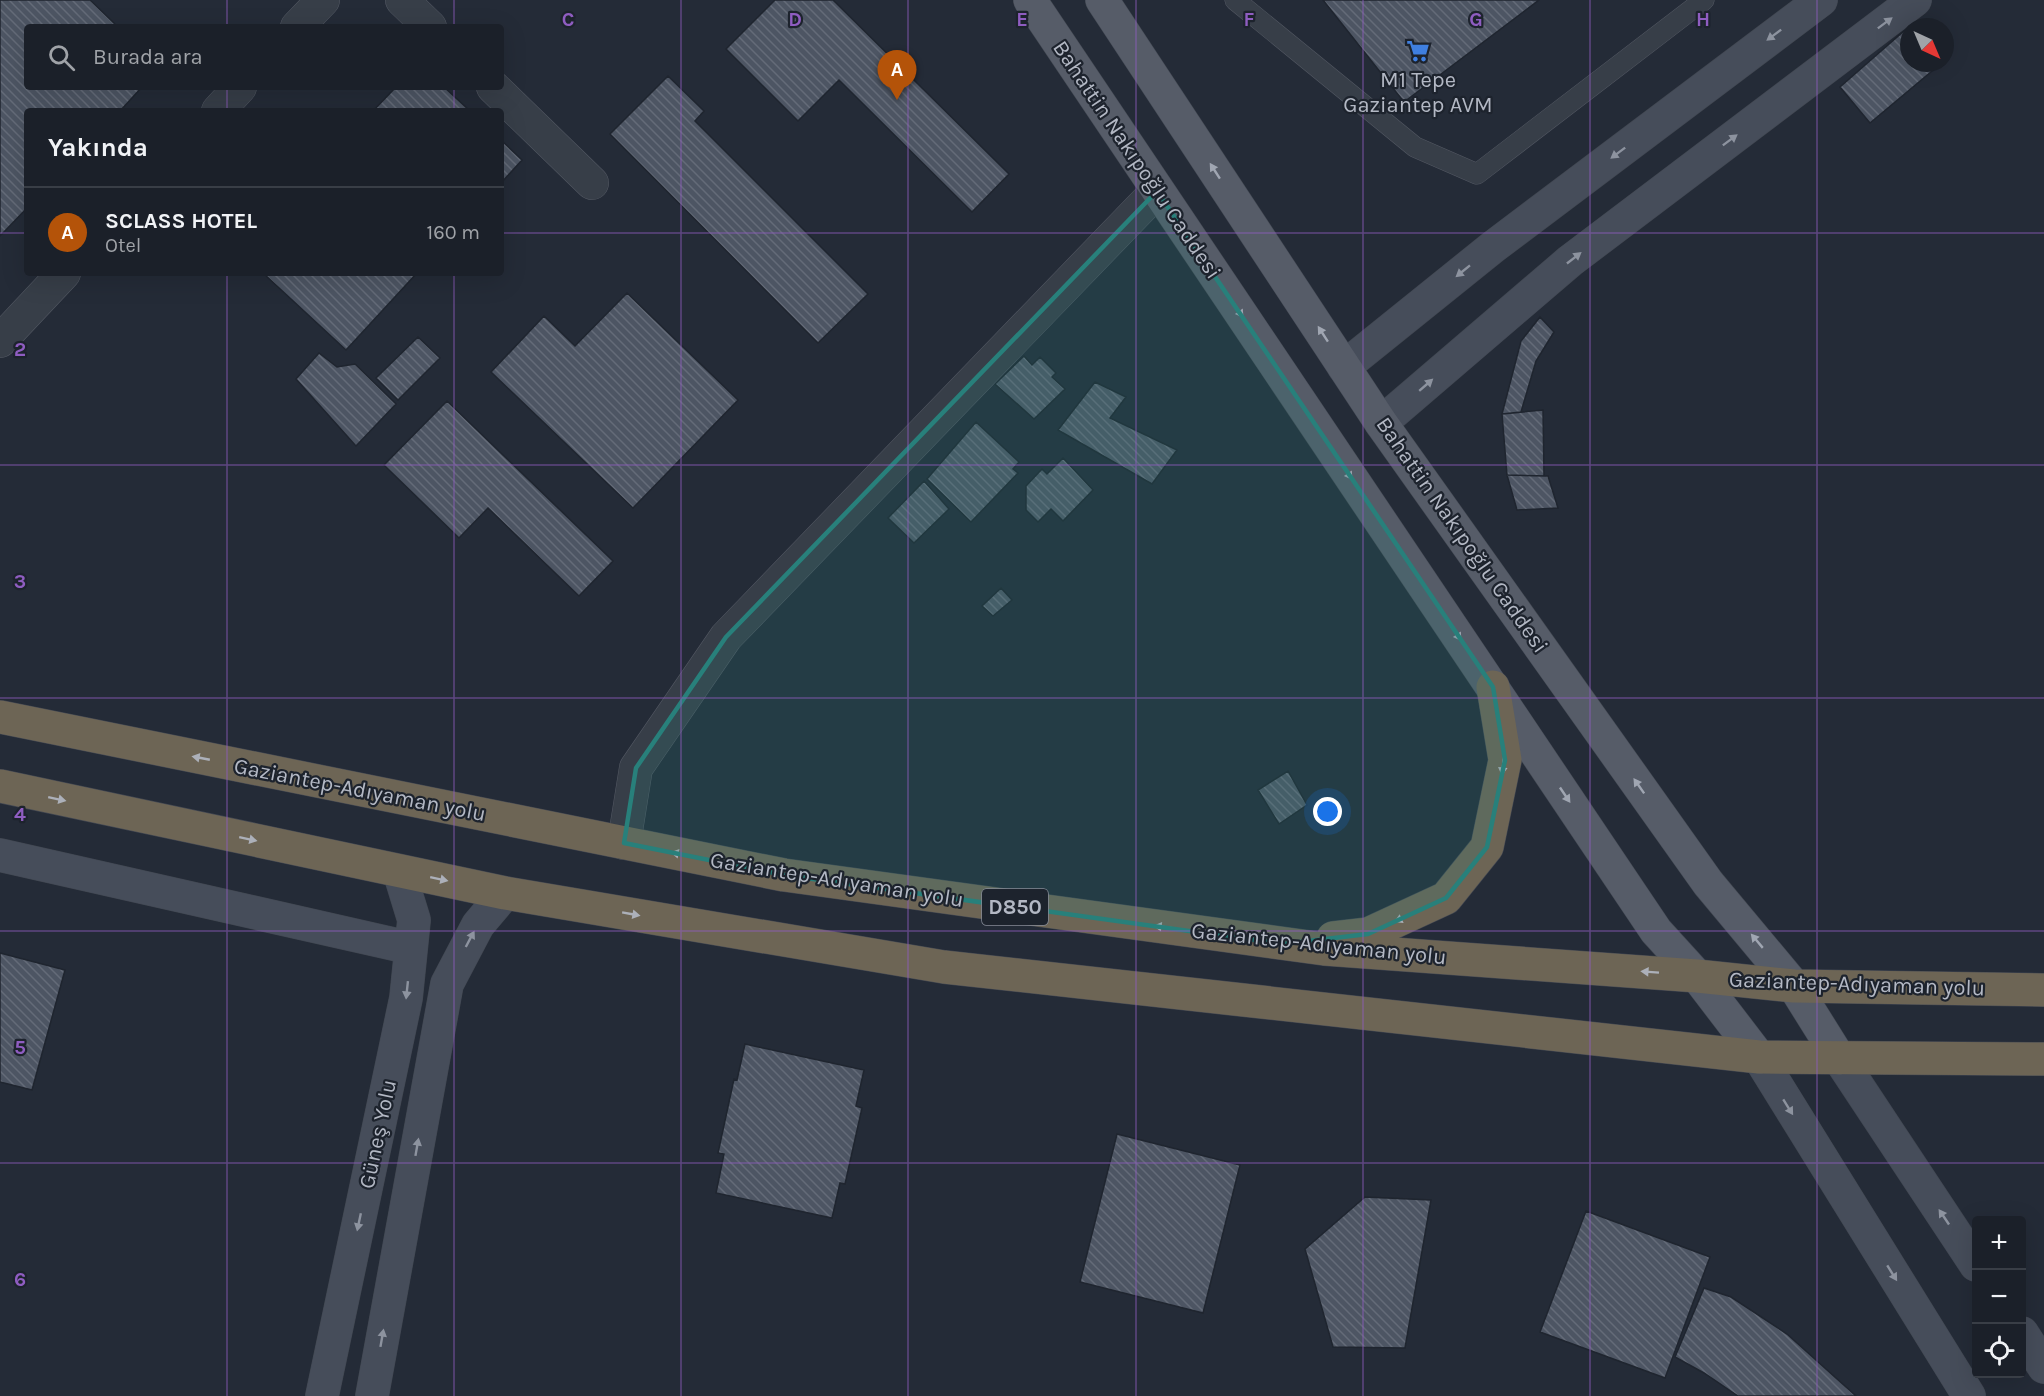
<!DOCTYPE html>
<html lang="tr">
<head>
<meta charset="utf-8">
<style>
	:root { --surface:#1b2029; --page:#282d35; --text:#f1f3f6; --muted:#a0a3a8; --line:#393e46; --accent:#b45309 }
	body { margin:0; font-family:Karla,sans-serif; background:var(--page); color:var(--text) }
	.controls { position:absolute; right:18px; bottom:18px; display:grid; overflow:hidden; border-radius:6px; box-shadow:0 6px 24px #0002 }
	.controls button { width:54px; height:54px; display:grid; place-items:center; padding:0; border:0; border-bottom:2px solid var(--line); background:var(--surface); color:var(--text); font:30px sans-serif }
	.compass { position:absolute; left:1900px; top:18px; width:54px; height:54px; border-radius:50%; background:var(--surface); box-shadow:0 6px 24px #0002; rotate:136deg }
	.you { position:absolute; left:1328px; top:812px; width:21px; height:21px; margin:-15px; border:4px solid #fff; border-radius:50%; background:#1a73e8; box-shadow:0 0 0 9px #1a73e833 }
	.badge { display:grid; place-items:center; width:39px; height:39px; border-radius:50%; background:var(--accent); color:#fff; font-size:20px; font-weight:700 }
	.pin { position:absolute; translate:-50% -50px; filter:drop-shadow(0 2px 3px #0008) }
	.pin::after { content:''; position:absolute; top:32px; width:21px; height:18px; background:inherit; clip-path:polygon(0 0,100% 0,50% 100%) }
	.list { margin:0; padding:0; list-style:none }
	h2 { display:flex; justify-content:space-between; align-items:center; height:78px; margin:0; padding:0 24px; font-size:26px }
	h2 small { font-size:20px; font-weight:400; color:var(--muted) }
	.list li { display:grid; grid-template-columns:39px 1fr auto; gap:18px; align-items:center; box-sizing:border-box; height:90px; padding:0 24px; border-top:2px solid var(--line) }
	.list b { display:block; font-size:22px; white-space:nowrap }
	.list p { margin:0; font-size:20px; white-space:nowrap; color:var(--muted) }
	.list em { font-size:20px; font-style:normal; color:var(--muted) }
	.icon { flex:none; width:33px; height:33px; fill:none; stroke:currentColor; stroke-width:2; stroke-linecap:round; stroke-linejoin:round }
	.map { position:relative; flex:none; width:2044px; height:1396px; overflow:hidden }
	.search { position:absolute; background:var(--surface); box-shadow:0 6px 24px #0002; left:24px; top:24px; width:480px; height:66px; display:flex; align-items:center; gap:15px; box-sizing:border-box; padding:0 21px; border-radius:6px; color:var(--muted); font-size:22px }
	.panel { position:absolute; background:var(--surface); box-shadow:0 6px 24px #0002; left:24px; top:108px; width:480px; height:168px; border-radius:6px }
	.map>svg:first-child { display:block }
</style>
</head>
<body>
<div class="map">
<svg width="2044" height="1396" viewBox="0 0 2044 1396">
	<defs>
		<pattern id="building-back-hatch" width="6" height="6" patternUnits="userSpaceOnUse" patternTransform="scale(1.5)"><rect width="6" height="6" fill="#4d5563"/><path d="M-1 5l2 2M0 0l6 6M5-1l2 2" fill="none" stroke="#646b78"/></pattern>
	</defs>
	<rect width="100%" height="100%" fill="#242b37"/>
	<path fill="url(#building-back-hatch)" stroke="#1f252f" stroke-width="1.5" d="M0,0H90L118,27H27V87H142L120,111H27V208L0,236Z
		M775,0H833L1009,174L972,212L839,80L798,121L726,49Z
		M1323,0H1539L1404,102Z
		M1904,31L1909,36V63H1934L1938,66L1870,123L1840,87Z
		M668,76L704,111L695,121L868,294L818,343L610,134Z
		M396,87H444L470,111H373Z
		M501,140L522,160L501,183Z
		M263,273H417L346,350Z
		M627,293L738,400L633,508L491,372L544,316L575,346Z
		M1540,317L1554,332L1536,361L1521,412L1502,414L1521,341Z
		M418,337L440,358L398,400L376,378Z
		M319,353L337,367L355,364L396,404L356,446L296,379Z
		M1024,356L1032,365L1040,357L1056,373L1052,377L1065,389L1034,419L995,384Z
		M1095,382L1126,397L1110,418L1177,450L1152,484L1058,430Z
		M447,401L613,561L579,596L488,508L459,538L384,465Z
		M1543,410L1544,476L1507,475L1502,414Z
		M976,422L1019,462L1013,469L1018,473L971,522L927,479Z
		M1063,458L1093,490L1063,521L1051,509L1038,522L1026,510V486L1042,469L1047,474Z
		M1507,475L1548,476L1558,508L1517,510Z
		M924,481L949,509L914,543L888,518Z
		M1001,588L1012,600L993,616L982,606Z
		M1288,771L1307,805L1279,824L1258,790Z
		M0,953L65,970L32,1090L0,1082Z
		M745,1044L864,1070L856,1106L862,1108L845,1184L840,1183L832,1218L716,1193L724,1154L718,1153L734,1079L737,1080Z
		M1117,1134L1240,1165L1203,1313L1080,1282Z
		M1365,1197L1431,1200L1405,1348L1333,1347L1305,1249Z
		M1586,1211L1710,1257L1665,1378L1540,1332Z
		M1704,1288L1731,1297L1787,1334L1856,1396H1738L1704,1373L1675,1357Z"/>
	<g fill="none" stroke-linecap="round" stroke-linejoin="round">
		<g stroke="#535863" stroke-width="21">
			<path id="lane" d="M1235,0L1415,147L1477,174L1704,0"/>
		</g>
		<g stroke="#535863" stroke-width="34">
			<path id="street" d="M402,0L430,27
				M297,27L323,0
				M493,87L592,183
				M218,111L240,87
				M0,341L64,273
				M624,843L636,768L726,637L1157,191"/>
		</g>
		<g stroke="#414751" stroke-width="34">
			<path id="secondary" d="M1344,367L1493,247L1821,0
				M1381,423L1570,261L1915,0
				M0,855L411,948
				M1759,1057L1969,1396
				M1839,1058L1976,1265
				M2022,1333L2044,1367
				M322,1396L406,998L414,920L399,871
				M372,1396L447,984L478,925L505,893"/>
		</g>
		<g stroke="#414751" stroke-width="34">
			<path id="primary" d="M1030,0L1656,931L1697,976L1759,1057
				M1102,0L1381,423L1708,883L1794,986L1839,1058"/>
		</g>
		<g stroke="#434853" stroke-width="34">
			<path id="highway" d="M0,717L784,875L1324,949L1697,976L1794,986L2044,990
				M0,786L505,893L944,967L1759,1057L2044,1059
				M1333,938L1368,934L1446,898L1487,847L1505,760L1493,687"/>
		</g>
		<use href="#lane" stroke="#373e48" stroke-width="20"/>
		<use href="#street" stroke="#373e48" stroke-width="33"/>
		<use href="#secondary" stroke="#464d5a" stroke-width="33"/>
		<use href="#primary" stroke="#565c68" stroke-width="33"/>
		<use href="#highway" stroke="#6d6555" stroke-width="33"/>
	</g>
	<defs><path id="oneway-solid" d="M-6-.8H1V-3.2L6.5 0L1 3.2V.8H-6Z" transform="scale(1.5)"/></defs>
	<g fill="#8d939f">
		<use href="#oneway-solid" transform="translate(1885 23) rotate(-37)"/>
		<use href="#oneway-solid" transform="translate(1774 35) rotate(143)"/>
		<use href="#oneway-solid" transform="translate(1730 140) rotate(-37)"/>
		<use href="#oneway-solid" transform="translate(1618 153) rotate(143)"/>
		<use href="#oneway-solid" transform="translate(1574 258) rotate(-38)"/>
		<use href="#oneway-solid" transform="translate(1463 271) rotate(141)"/>
		<use href="#oneway-solid" transform="translate(1426 385) rotate(-41)"/>
		<use href="#oneway-solid" transform="translate(470 939) rotate(-62)"/>
		<use href="#oneway-solid" transform="translate(407 990) rotate(96)"/>
		<use href="#oneway-solid" transform="translate(1788 1107) rotate(58)"/>
		<use href="#oneway-solid" transform="translate(417 1147) rotate(-80)"/>
		<use href="#oneway-solid" transform="translate(1944 1217) rotate(-124)"/>
		<use href="#oneway-solid" transform="translate(359 1222) rotate(102)"/>
		<use href="#oneway-solid" transform="translate(1892 1273) rotate(58)"/>
		<use href="#oneway-solid" transform="translate(382 1338) rotate(-80)"/>
	</g>
	<g fill="#a0a6b2">
		<use href="#oneway-solid" transform="translate(1215 171) rotate(-123)"/>
		<use href="#oneway-solid" transform="translate(1238 310) rotate(56)"/>
		<use href="#oneway-solid" transform="translate(1323 334) rotate(-123)"/>
		<use href="#oneway-solid" transform="translate(1347 472) rotate(56)"/>
		<use href="#oneway-solid" transform="translate(1456 633) rotate(56)"/>
		<use href="#oneway-solid" transform="translate(1639 786) rotate(-125)"/>
		<use href="#oneway-solid" transform="translate(1565 795) rotate(56)"/>
		<use href="#oneway-solid" transform="translate(1757 941) rotate(-130)"/>
	</g>
	<g fill="#acb0b9">
		<use href="#oneway-solid" transform="translate(201 758) rotate(-169)"/>
		<use href="#oneway-solid" transform="translate(1503 766) rotate(97)"/>
		<use href="#oneway-solid" transform="translate(57 799) rotate(12)"/>
		<use href="#oneway-solid" transform="translate(248 839) rotate(12)"/>
		<use href="#oneway-solid" transform="translate(680 854) rotate(-169)"/>
		<use href="#oneway-solid" transform="translate(439 879) rotate(12)"/>
		<use href="#oneway-solid" transform="translate(631 914) rotate(10)"/>
		<use href="#oneway-solid" transform="translate(1403 918) rotate(155)"/>
		<use href="#oneway-solid" transform="translate(1163 927) rotate(-172)"/>
		<use href="#oneway-solid" transform="translate(1650 972) rotate(-176)"/>
	</g>
	<path fill="#28807b" fill-opacity="0.2" stroke="#28807b" stroke-width="4.5" stroke-linejoin="round" d="M1157,191L1493,687L1505,760L1487,847L1446,898L1368,934L1283,944L784,875L624,843L636,768L726,637Z"/>
	<path fill="none" stroke="#8f5dc1" stroke-width="1.5" stroke-opacity="0.55" d="M227,0V27M454,0V27M681,0V1396M908,0V1396M1136,0V1396M1363,0V1396M1590,0V1396M1817,0V1396M227,87V111M454,87V111M0,233H27M501,233H2044M227,273V1396M454,273V1396M0,465H2044M0,698H2044M0,931H2044M0,1163H2044"/>
	<defs>
		<g id="supermarket-bare" transform="scale(1.8)"><path d="M-6-5.5h2.5l.6 2H6L4.5 2H-2.5L-4.4-4H-6ZM-1.5 3.2a1.3 1.3 0 1 0 .1 0ZM3 3.2a1.3 1.3 0 1 0 .1 0Z" fill="#3f7fe0" stroke="#1d232d" stroke-width="2.5" paint-order="stroke"/></g>
	</defs>
	<g fill-rule="evenodd">
		<use href="#supermarket-bare" x="1418" y="51"/>
	</g>
	<g text-anchor="middle" dominant-baseline="central" stroke-width="4.5" stroke-linejoin="round" paint-order="stroke">
		<rect fill="#1d232d" stroke="#868b97" stroke-width="1.5" x="982" y="889" width="66" height="36" rx="4.5"/>
		<g font-size="21" font-weight="bold" fill="#b3b8c4">
			<text x="1015" y="907">D850</text>
		</g>
		<g font-size="22" fill="#b3b8c4" stroke="#1d232d">
			<text x="1418" y="80">M1 Tepe<tspan x="1418" dy="25">Gaziantep AVM</tspan></text>
		</g>
		<g font-size="22" fill="#b3b8c4" stroke="#1d232d">
			<text transform="translate(1137 160) rotate(56)">Bahattin Nakıpoğlu Caddesi</text>
			<text transform="translate(1462 535) rotate(55)">Bahattin Nakıpoğlu Caddesi</text>
			<text transform="translate(360 790) rotate(11)">Gaziantep-Adıyaman yolu</text>
			<text transform="translate(837 880) rotate(9)">Gaziantep-Adıyaman yolu</text>
			<text transform="translate(1319 944) rotate(6)">Gaziantep-Adıyaman yolu</text>
			<text transform="translate(1857 984) rotate(2)">Gaziantep-Adıyaman yolu</text>
			<text transform="translate(378 1134) rotate(-78)">Güneş Yolu</text>
		</g>
	</g>
	<g font-size="20" text-anchor="middle" font-weight="bold" fill="#8f5dc1" stroke="#1d232d" stroke-width="4.5" stroke-linejoin="round" paint-order="stroke">
		<text x="568" y="26">C</text>
		<text x="795" y="26">D</text>
		<text x="1022" y="26">E</text>
		<text x="1249" y="26">F</text>
		<text x="1476" y="26">G</text>
		<text x="1703" y="26">H</text>
		<text x="20" y="356">2</text>
		<text x="20" y="588">3</text>
		<text x="20" y="821">4</text>
		<text x="20" y="1054">5</text>
		<text x="20" y="1286">6</text>
	</g>
</svg>
<div class="controls">
<button>+</button>
<button>−</button>
<button><svg class="icon" aria-label="locate" viewBox="0 0 24 24"><circle cx="12" cy="12" r="6"/><path d="M12 2v4M12 18v4M2 12h4M18 12h4"/></svg></button>
</div>
<svg class="compass" viewBox="-18 -18 36 36"><path d="M0-13l5 13h-10z" fill="#e53935"/><path d="M0 13l5-13h-10z" fill="#a0a3a8"/></svg>
<div class="you"></div>
<div class="pin badge" style="left:897px;top:100px">A</div>
<div class="search"><svg class="icon" aria-label="search" viewBox="0 0 24 24"><circle cx="10" cy="10" r="6"/><path d="M15 15l6 6"/></svg>Burada ara</div>
<section class="panel">
<h2>Yakında<small></small></h2>
<ul class="list">
<li><span class="badge">A</span><div><b>SCLASS HOTEL</b><p>Otel</p></div><em>160 m</em></li>
</ul>
</section>
</div>
</body>
</html>
